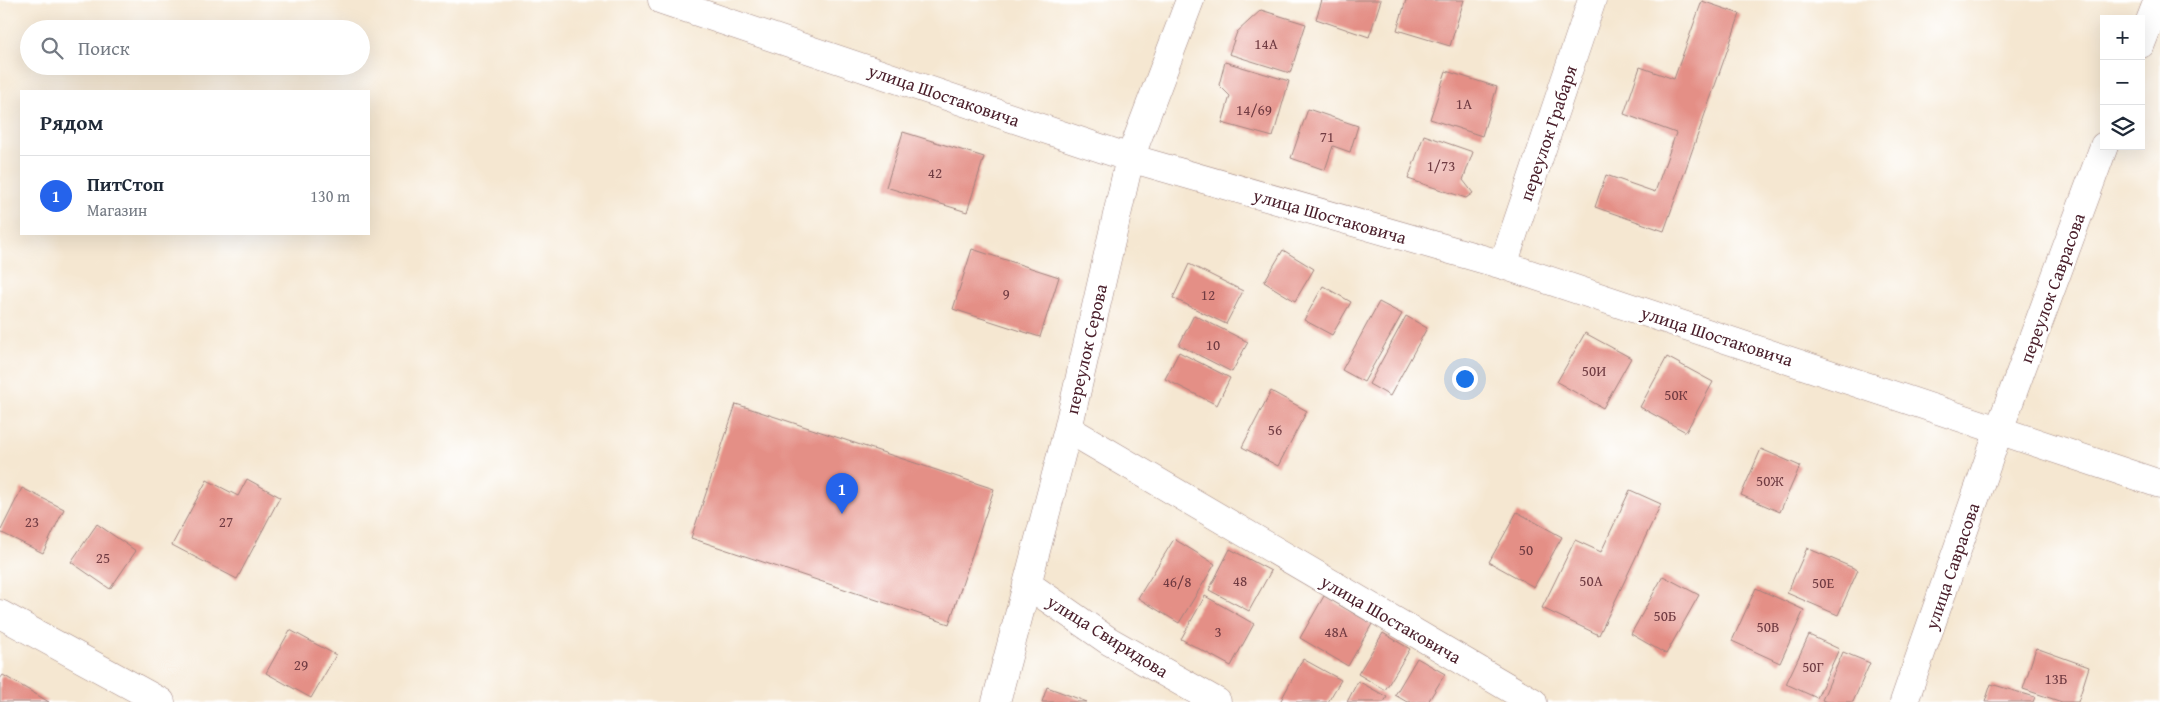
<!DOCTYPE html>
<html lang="ru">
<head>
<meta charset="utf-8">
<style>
	:root { --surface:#fff; --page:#f2f2f3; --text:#1f2937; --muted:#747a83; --line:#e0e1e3; --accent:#2563eb }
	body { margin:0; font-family:"Gentium Book Plus",serif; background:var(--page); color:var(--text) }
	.controls { position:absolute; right:15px; top:15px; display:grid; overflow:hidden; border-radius:0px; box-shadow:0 5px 20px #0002 }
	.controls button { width:45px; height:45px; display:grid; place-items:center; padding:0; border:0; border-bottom:1px solid var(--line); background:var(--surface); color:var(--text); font:25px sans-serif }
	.you { position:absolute; left:1464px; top:378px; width:18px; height:18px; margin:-12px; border:4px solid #fff; border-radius:50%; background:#1a73e8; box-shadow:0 0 0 8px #1a73e833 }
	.badge { display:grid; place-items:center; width:32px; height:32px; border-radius:50%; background:var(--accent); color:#fff; font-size:16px; font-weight:700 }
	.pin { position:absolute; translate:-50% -41px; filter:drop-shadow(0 1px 2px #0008) }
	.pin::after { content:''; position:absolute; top:26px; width:18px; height:15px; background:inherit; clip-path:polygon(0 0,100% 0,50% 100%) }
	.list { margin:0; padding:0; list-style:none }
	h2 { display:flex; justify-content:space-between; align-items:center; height:65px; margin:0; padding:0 20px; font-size:21px }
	h2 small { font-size:16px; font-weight:400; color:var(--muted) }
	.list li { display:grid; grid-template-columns:32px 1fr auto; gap:15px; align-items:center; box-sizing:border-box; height:80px; padding:0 20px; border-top:1px solid var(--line) }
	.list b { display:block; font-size:19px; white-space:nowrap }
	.list p { margin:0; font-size:16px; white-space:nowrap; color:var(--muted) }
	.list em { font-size:16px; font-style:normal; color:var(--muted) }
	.icon { flex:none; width:28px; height:28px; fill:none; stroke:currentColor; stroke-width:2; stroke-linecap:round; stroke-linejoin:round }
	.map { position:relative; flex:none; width:2160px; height:702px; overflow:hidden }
	.search { position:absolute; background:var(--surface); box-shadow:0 5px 20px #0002; left:20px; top:20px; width:350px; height:55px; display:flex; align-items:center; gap:12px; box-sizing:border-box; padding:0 18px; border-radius:28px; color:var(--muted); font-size:19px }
	.panel { position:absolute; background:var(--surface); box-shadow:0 5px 20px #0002; left:20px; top:90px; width:350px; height:145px; border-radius:0px }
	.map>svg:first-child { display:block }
</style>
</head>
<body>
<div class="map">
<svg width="2160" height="702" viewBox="0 0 2160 702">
	<rect width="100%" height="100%" fill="#fff"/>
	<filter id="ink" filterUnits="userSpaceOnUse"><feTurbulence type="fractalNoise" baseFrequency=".02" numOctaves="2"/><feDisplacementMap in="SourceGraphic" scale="10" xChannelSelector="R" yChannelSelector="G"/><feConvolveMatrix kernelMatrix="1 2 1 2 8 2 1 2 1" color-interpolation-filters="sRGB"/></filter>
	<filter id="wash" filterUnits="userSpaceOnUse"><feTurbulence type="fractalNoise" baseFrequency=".0096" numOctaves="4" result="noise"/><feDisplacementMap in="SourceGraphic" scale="20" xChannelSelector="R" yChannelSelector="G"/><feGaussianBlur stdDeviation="1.12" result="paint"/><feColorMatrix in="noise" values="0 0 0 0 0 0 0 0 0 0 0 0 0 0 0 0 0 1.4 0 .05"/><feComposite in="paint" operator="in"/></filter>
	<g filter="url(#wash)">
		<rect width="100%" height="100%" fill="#f5e7d1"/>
		<g id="blocks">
			<path fill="#e48f86" d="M1322,0H1381L1369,37L1316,19Z
				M1406,0H1464L1450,46L1397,30Z
				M1702,1L1740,14L1664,231L1595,207L1606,175L1655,192L1676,133L1624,114L1640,67L1674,79Z
				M1261,10L1306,24L1290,73L1229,54L1237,32Z
				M1225,62L1289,81L1273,137L1222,123L1230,96L1219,85Z
				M1446,71L1497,87L1482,136L1430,119Z
				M1308,109L1358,126L1350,152L1333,146L1325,170L1291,158Z
				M903,132L984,157L967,212L886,187Z
				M1424,135L1473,152L1463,180L1473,193L1466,198L1408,179Z
				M972,249L1059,277L1040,337L953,309Z
				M1283,250L1314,269L1295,301L1264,282Z
				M1189,264L1243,291L1226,324L1173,298Z
				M1323,286L1351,302L1332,335L1304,320Z
				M1379,302L1402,314L1364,382L1342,370Z
				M1194,315L1248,342L1232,372L1179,345Z
				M1406,316L1427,328L1390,396L1369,384Z
				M1585,333L1631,358L1603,408L1557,382Z
				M1179,352L1230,378L1217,405L1165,379Z
				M1667,357L1713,382L1686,432L1640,407Z
				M1271,391L1307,411L1278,466L1242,447Z
				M736,404L994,489L949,624L691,538Z
				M1761,449L1800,466L1780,512L1741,495Z
				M247,479L280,497L237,579L172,545L207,480L238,496Z
				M22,488L64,509L43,553L0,532Z
				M1630,490L1661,504L1599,635L1542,608L1575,540L1601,552Z
				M1517,512L1562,537L1534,587L1489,562Z
				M97,524L136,551L110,589L71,562Z
				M1174,539L1215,564L1179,623L1138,598Z
				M1807,548L1858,570L1838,615L1787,593Z
				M1230,549L1271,571L1249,611L1209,590Z
				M1663,576L1699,595L1666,654L1631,634Z
				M1756,588L1804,610L1780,663L1732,641Z
				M1205,596L1254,624L1231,666L1181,639Z
				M1324,596L1372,624L1348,666L1300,638Z
				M290,630L336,655L311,698L266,673Z
				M1383,633L1410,649L1385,690L1358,674Z
				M1809,635L1839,649L1817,698L1786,684Z
				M2036,648L2089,667L2078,702H2062L2023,689Z
				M1843,652L1870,663L1853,702H1827L1822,700Z
				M1417,658L1445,674L1428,702H1407L1395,695Z
				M1303,659L1341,680L1328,702H1280Z
				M3,675L49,702H0V679Z
				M1358,681L1387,697L1384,702H1347Z
				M1991,684L2035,697L2033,702H1985Z
				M1047,687L1087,702H1042Z"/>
		</g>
	</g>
	<g filter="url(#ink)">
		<use href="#blocks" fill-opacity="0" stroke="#a0837e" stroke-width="1"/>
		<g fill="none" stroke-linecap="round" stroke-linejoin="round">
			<g stroke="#a0837e" stroke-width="29">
				<path id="minor" d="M662,0L1130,158L1503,265L2160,484
					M2141,44L2158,0
					M1503,265L1592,0
					M1068,429L1533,702
					M1027,584L1109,641L1217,702
					M0,614L161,702
					M996,702L1068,429L1130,158L1190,0
					M1904,702L1999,430L2104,146"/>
			</g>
			<use href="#minor" stroke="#fff" stroke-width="28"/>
		</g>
	</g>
	<g text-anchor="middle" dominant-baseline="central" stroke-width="5" stroke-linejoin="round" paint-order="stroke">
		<g font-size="15" fill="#703b42">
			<text x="1266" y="43">14А</text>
			<text x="1464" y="103">1А</text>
			<text x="1254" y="109">14/69</text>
			<text x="1327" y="136">71</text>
			<text x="1441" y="165">1/73</text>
			<text x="935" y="172">42</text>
			<text x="1006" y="293">9</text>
			<text x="1208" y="294">12</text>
			<text x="1213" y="344">10</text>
			<text x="1594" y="370">50И</text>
			<text x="1676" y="394">50К</text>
			<text x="1275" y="429">56</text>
			<text x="1770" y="480">50Ж</text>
			<text x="32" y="521">23</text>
			<text x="226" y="521">27</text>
			<text x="1526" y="549">50</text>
			<text x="103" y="557">25</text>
			<text x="1240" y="580">48</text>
			<text x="1591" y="580">50А</text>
			<text x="1177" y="581">46/8</text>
			<text x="1823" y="582">50Е</text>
			<text x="1665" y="615">50Б</text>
			<text x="1768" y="626">50В</text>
			<text x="1218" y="631">3</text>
			<text x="1336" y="631">48А</text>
			<text x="301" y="664">29</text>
			<text x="1813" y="666">50Г</text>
			<text x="2056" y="678">13Б</text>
		</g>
		<g font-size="18" fill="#4a1f2b" stroke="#fff">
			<text transform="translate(944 95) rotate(19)">улица Шостаковича</text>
			<text transform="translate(1548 133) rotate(-71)">переулок Грабаря</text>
			<text transform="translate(1330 216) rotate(16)">улица Шостаковича</text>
			<text transform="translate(2052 288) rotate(-70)">переулок Саврасова</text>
			<text transform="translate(1717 336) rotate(18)">улица Шостаковича</text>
			<text transform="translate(1086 349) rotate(-77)">переулок Серова</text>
			<text transform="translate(1952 566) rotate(-71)">улица Саврасова</text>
			<text transform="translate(1391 619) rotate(30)">улица Шостаковича</text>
			<text transform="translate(1108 636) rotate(32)">улица Свиридова</text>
		</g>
	</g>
</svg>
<div class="controls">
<button>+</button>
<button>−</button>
<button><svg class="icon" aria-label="layers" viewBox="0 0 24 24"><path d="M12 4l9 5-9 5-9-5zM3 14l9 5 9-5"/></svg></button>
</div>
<div class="you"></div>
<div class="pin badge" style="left:842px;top:514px">1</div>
<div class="search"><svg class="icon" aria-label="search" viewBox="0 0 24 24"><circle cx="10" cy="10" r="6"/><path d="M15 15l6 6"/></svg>Поиск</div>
<section class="panel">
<h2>Рядом<small></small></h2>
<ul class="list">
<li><span class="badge">1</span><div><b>ПитСтоп</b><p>Магазин</p></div><em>130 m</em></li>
</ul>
</section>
</div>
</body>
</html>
